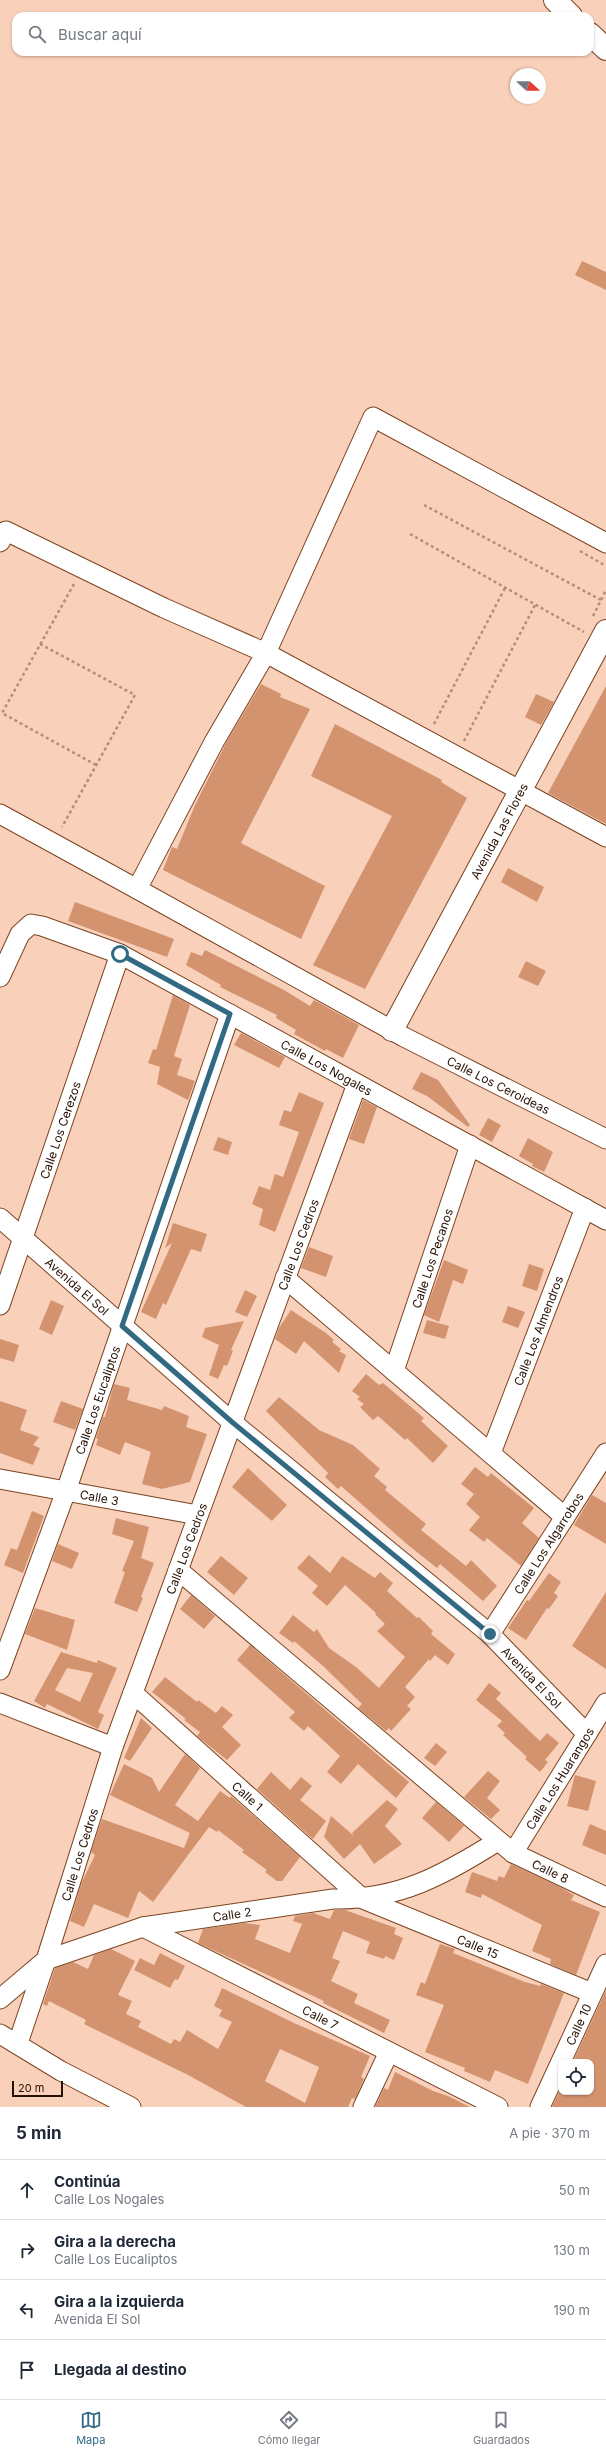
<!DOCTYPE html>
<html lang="es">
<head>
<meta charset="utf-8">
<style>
	:root { --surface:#fff; --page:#f2f2f3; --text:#1f2937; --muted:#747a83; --line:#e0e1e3; --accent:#326a84 }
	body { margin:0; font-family:Inter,sans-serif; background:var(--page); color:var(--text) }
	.controls { position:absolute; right:12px; bottom:12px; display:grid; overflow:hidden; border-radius:8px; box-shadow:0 1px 3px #0004 }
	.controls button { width:36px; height:36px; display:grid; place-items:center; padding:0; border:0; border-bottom:1px solid var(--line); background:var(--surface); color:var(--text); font:20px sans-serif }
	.compass { position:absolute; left:510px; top:68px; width:36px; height:36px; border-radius:50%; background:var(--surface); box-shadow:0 1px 3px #0004; rotate:111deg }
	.scale { position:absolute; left:12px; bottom:10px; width:51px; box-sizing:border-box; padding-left:4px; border:2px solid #271003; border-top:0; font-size:11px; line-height:14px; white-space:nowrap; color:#271003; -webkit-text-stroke:3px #f9d0ba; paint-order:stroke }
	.stop { position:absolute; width:12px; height:12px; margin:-9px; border:3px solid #326a84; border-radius:50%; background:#fff }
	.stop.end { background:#326a84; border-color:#fff; box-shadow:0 1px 4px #0008 }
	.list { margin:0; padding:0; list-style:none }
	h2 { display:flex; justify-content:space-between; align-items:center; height:52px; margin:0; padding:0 16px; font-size:17px }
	h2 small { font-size:13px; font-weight:400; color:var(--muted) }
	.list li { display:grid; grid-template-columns:26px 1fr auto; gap:12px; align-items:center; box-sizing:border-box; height:60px; padding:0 16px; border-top:1px solid var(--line) }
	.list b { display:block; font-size:15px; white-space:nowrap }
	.list p { margin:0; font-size:13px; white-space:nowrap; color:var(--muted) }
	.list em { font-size:13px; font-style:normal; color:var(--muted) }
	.icon { flex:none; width:22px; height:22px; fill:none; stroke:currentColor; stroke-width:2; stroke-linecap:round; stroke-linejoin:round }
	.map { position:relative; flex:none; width:606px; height:2107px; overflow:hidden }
	.search { position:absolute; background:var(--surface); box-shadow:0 1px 3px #0004; left:12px; right:12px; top:12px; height:44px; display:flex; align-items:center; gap:10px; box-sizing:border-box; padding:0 14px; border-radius:12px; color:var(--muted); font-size:15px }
	.sheet { height:292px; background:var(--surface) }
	nav { display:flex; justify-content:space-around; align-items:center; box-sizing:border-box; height:56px; border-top:1px solid var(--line); background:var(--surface); font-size:11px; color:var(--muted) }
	nav a { display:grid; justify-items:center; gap:2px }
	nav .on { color:var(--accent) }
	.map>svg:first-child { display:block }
</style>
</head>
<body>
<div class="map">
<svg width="606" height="2107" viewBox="0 0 606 2107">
	<rect width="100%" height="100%" fill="#f9d0ba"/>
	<path fill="#d3936f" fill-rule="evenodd" d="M582,261L606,272V290L575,275Z
		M261,684L281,694L280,697L310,709L241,843L325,886L301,939L163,870L172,847L177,849L195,805L227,741Z
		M606,686V824L548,793Z
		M536,694L554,702L541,725L525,717Z
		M335,724L442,780L441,782L467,798L365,989L313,965L392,816L311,776Z
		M508,868L544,887L537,902L501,882Z
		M75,902L174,939L167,957L68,921Z
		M205,950L284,990L310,1006L314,1000L359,1025L343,1058L326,1049L325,1051L294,1034L296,1030L276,1018L277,1015L220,987L221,985L186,965L191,952L202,956Z
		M526,961L546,971L538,986L518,977Z
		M173,995L190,1005L174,1056L182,1059L177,1075L195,1081L188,1100L157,1084L160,1067L148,1063L153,1049L156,1050Z
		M241,1033L285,1057L279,1068L234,1045Z
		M421,1072L438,1080L470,1125L468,1127L427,1096L412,1089Z
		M299,1092L324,1103L275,1232L259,1225L263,1209L252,1204L259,1186L270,1190L275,1174L283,1177L299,1132L279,1125L284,1110L291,1112Z
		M363,1100L377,1107L364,1144L349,1139Z
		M488,1118L501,1125L492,1142L479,1135Z
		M218,1137L232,1142L228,1155L213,1150Z
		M528,1138L553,1152L544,1172L532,1166L533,1164L519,1156Z
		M173,1223L207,1234L201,1252L191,1249L166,1305L163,1303L156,1319L141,1312L172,1243L165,1248Z
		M309,1247L333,1256L326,1277L301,1268Z
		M444,1260L468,1270L463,1284L453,1280L439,1322L424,1315Z
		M529,1264L544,1269L537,1291L522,1286Z
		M245,1290L257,1296L247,1317L235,1312Z
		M51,1300L64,1306L52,1335L39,1329Z
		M508,1306L525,1312L518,1328L502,1322Z
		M291,1310L326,1333L334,1340L332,1342L341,1349L339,1351L346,1355L339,1373L304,1341L296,1354L275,1339L279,1328Z
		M427,1320L449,1326L445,1339L423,1333Z
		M244,1321L231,1350L233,1351L227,1366L224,1365L218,1379L209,1375L219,1345L202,1337L205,1328Z
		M0,1339L19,1345L14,1362L0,1358Z
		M366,1374L379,1385L383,1383L424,1418L421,1421L448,1446L433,1463L407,1438L405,1440L378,1416L373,1420L360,1407L364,1404L357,1399L360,1397L352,1391Z
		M114,1384L130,1388L127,1400L162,1410L164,1406L189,1416L186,1427L207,1434L190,1482L162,1489L142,1484L151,1452L125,1442L120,1455L96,1445L98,1439L96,1438L103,1417H105Z
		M279,1397L319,1430L353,1445L380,1469L374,1476L387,1487L385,1490L426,1524L421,1530L466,1566L471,1560L497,1586L483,1601L440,1564L437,1568L408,1545L341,1486L338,1489L325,1477L328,1473L266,1411Z
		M0,1401L27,1410L20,1430L39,1437L33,1445L40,1448L33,1465L0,1453Z
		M61,1401L83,1409L75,1430L53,1422Z
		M475,1467L488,1477L491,1473L534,1508L522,1523L539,1538L521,1566L487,1538L484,1542L469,1530L480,1517L466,1504L474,1494L461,1484Z
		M248,1468L287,1505L272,1521L232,1487Z
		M592,1495L606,1503V1544L574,1525Z
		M32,1511L44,1516L23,1573L4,1565L11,1548L17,1550Z
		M116,1518L149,1527L141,1558L154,1563L141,1597L143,1598L137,1612L114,1603L125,1572L122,1571L134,1541L112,1534Z
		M58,1544L79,1553L72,1569L52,1561Z
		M309,1555L330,1573L342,1556L375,1578L380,1572L393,1583L387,1591L417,1618L419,1617L433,1631L431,1634L455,1654L448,1665L435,1655L430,1661L429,1659L405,1687L415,1697L407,1706L411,1709L391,1731L389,1728L386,1731L358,1708L362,1704L323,1666L294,1641L293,1643L279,1633L293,1615L314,1632L317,1629L329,1648L356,1667L379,1688L405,1657L377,1631L385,1624L375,1614L376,1613L345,1585L327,1606L312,1593L318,1586L297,1568Z
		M221,1556L248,1578L234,1595L207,1572Z
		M549,1573L561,1582L554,1593L558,1596L549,1609L547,1608L526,1640L508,1628L527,1600L529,1601Z
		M606,1592V1669L572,1646Z
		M191,1595L215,1616L204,1629L180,1609Z
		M35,1608L75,1620L67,1650L25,1634Z
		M250,1645L409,1782L396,1798L358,1764L341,1784L327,1772L340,1756L308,1726L304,1731L289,1718L295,1712L237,1660Z
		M61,1652L97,1663L98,1660L117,1668L98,1712L104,1715L98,1729L47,1704L45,1708L34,1701ZM67,1668L93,1673L80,1702L55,1690Z
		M165,1677L197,1702L198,1700L216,1713L222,1706L233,1715L222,1727L241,1745L227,1760L197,1736L200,1732L184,1720L186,1719L152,1692Z
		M489,1683L501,1693L496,1699L540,1741L547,1733L559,1743L545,1760L548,1762L540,1772L525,1759L527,1757L503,1735L505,1733L497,1726L502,1721L476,1700Z
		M141,1718L152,1728L130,1761L124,1758Z
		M436,1743L447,1752L435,1766L424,1758Z
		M185,1754L200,1768L175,1805L198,1821L220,1791L230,1798L231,1796L300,1857L282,1881H277L265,1872L267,1870L242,1852L244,1850L218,1830L217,1832L209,1827L153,1902L139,1891L128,1918L94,1904L84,1927L70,1921L81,1884L95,1855L91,1852L102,1819L184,1848L190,1833L110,1795L124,1764L152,1778L159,1792Z
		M488,1771L500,1781L487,1798L500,1810L491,1819L464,1797Z
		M271,1772L290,1790L301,1777L312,1786L300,1800L326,1821L313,1839L257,1789Z
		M575,1775L596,1781L588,1811L567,1806Z
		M387,1800L398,1809L385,1826L402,1844L374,1864L360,1844L344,1859L324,1837L331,1816L354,1836L352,1833Z
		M436,1802L464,1826L449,1842L422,1818Z
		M590,1824L606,1831V1855L582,1845Z
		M511,1864L560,1887L574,1895L571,1900L600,1912L576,1975L550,1964L551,1959L532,1951L542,1925L482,1894L481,1898L465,1892L472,1872L497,1881L499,1876L504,1878Z
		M334,1910H345L396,1928L394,1934L403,1938L394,1960L385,1956L384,1959L366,1953L370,1942L343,1931L332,1958L340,1961L331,1981L358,1994L354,2003L390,2020L384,2033L323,2003L324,2001L198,1943L203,1929L244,1923L260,1925L255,1939L290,1953L302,1924L293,1921L295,1916L313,1913L330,1919Z
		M440,1944L455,1949L453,1953L525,1982L540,1986L541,1984L564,1993L528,2084L495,2070L490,2082L464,2071L465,2068L425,2052L444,2005L416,1995L421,1982L425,1984Z
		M111,1949L135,1961L118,1995L132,2001L126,2014L141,2021L138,2027L171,2044L174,2039L180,2042L187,2030L218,2049L232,2022L219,2016L222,2010L214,2006L222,1988L294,2023L370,2056L361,2077L364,2079L355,2099L352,2098L348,2107H246L188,2075L84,2024L86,2020L49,2001L47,2006L43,2004L55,1968L73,1962L88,1969L94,1955ZM280,2049L319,2067L305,2103L265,2081Z
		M160,1953L185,1966L178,1980L175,1979L170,1988L134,1970L140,1958L154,1965Z
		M606,1990V2107H552L559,2092H591V2062H573Z
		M395,2072L433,2091L448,2096L470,2107H375L384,2088L388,2090Z"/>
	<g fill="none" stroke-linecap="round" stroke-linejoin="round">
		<g stroke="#7c4420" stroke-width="21">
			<g id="street">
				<path id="s1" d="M0,542L6,531L164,608L266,653L214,742L137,889L404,1037L606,1139"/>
				<path d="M606,543L373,417L266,653L606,837"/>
				<path d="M0,814L137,889"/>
				<path id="s2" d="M0,977L20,934L31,924L42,926L120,954L606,1220"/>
				<path id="s3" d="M0,1218L232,1422L490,1634L587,1734"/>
				<path d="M285,1278L565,1517"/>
				<path id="s4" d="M0,1305L120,954"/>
				<path id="s5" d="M394,1371L470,1145"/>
				<path id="s6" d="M491,1453L585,1208"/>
				<path id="s7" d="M0,1479L198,1515"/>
				<path id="s8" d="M178,1570L513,1853L606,1897"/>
				<path id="s9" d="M490,1634L606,1453"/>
				<path id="s10" d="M0,1670L66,1491L230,1014"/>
				<path id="s11" d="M133,1693L363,1899L592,1993"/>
				<path d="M0,1703L113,1747"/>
				<path id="s12" d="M513,1853L606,1703"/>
				<path id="s13" d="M143,1927L498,2107"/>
				<path id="s14" d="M0,1999L46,1960L113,1747L357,1084"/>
				<path d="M0,2034L61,2071L131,2107"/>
				<path id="s15" d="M18,2043L46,1960L143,1927L333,1899C400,1900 443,1875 498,1841"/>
				<path d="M363,2107L389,2052"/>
				<path id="s16" d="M540,2107L606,1964"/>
			</g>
		</g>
		<g stroke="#7c4420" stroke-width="24">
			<g id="secondary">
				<path id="s17" d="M392,1030L606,631"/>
			</g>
		</g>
		<g stroke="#7c4420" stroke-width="24">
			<path id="primary" d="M555,0L571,16
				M590,34L606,49"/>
		</g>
		<path stroke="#b18f7c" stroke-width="2.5" stroke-dasharray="3 3" stroke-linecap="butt" d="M424,505L601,600
			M410,534L584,632
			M580,551L606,566
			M74,584L2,713L96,765
			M593,616L606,590
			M40,644L135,695L62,827
			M434,724L505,588
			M464,741L535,605"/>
		<use href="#street" stroke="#fff" stroke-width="19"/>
		<use href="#secondary" stroke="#fff" stroke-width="22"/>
		<use href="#primary" stroke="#fff" stroke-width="22"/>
	</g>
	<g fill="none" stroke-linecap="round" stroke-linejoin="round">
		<path stroke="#326a84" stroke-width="5" d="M120,954L230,1014L122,1326L232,1422L490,1634"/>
	</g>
	<g text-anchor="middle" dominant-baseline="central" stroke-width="3.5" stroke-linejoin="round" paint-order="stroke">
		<g font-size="12" fill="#271003" stroke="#f9d0ba">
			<text stroke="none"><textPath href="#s17" startOffset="226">Avenida Las Flores</textPath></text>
			<text stroke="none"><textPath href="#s2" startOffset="392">Calle Los Nogales</textPath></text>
			<text stroke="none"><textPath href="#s1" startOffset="980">Calle Los Ceroideas</textPath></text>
			<text stroke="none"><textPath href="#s4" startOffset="185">Calle Los Cerezos</textPath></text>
			<text stroke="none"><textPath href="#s14" startOffset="819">Calle Los Cedros</textPath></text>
			<text stroke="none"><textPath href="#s5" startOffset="119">Calle Los Pecanos</textPath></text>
			<text stroke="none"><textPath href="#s3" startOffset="103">Avenida El Sol</textPath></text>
			<text stroke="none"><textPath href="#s6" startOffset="131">Calle Los Almendros</textPath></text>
			<text stroke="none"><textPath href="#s10" startOffset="287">Calle Los Eucaliptos</textPath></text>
			<text stroke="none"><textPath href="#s7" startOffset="101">Calle 3</textPath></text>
			<text stroke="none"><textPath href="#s9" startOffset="108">Calle Los Algarrobos</textPath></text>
			<text stroke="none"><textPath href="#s14" startOffset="495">Calle Los Cedros</textPath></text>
			<text stroke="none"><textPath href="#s3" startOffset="703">Avenida El Sol</textPath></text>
			<text stroke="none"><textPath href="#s12" startOffset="88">Calle Los Huarangos</textPath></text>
			<text stroke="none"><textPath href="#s11" startOffset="154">Calle 1</textPath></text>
			<text stroke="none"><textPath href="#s14" startOffset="171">Calle Los Cedros</textPath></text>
			<text stroke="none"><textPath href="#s8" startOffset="480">Calle 8</textPath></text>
			<text stroke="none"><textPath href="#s15" startOffset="280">Calle 2</textPath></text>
			<text stroke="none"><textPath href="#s11" startOffset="433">Calle 15</textPath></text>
			<text stroke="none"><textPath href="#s13" startOffset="199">Calle 7</textPath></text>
			<text stroke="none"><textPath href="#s16" startOffset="91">Calle 10</textPath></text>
		</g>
	</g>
</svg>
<div class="controls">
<button><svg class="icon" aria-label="locate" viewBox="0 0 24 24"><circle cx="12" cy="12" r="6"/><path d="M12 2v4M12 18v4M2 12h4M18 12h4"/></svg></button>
</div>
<svg class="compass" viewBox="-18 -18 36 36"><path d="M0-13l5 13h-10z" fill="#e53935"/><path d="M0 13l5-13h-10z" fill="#747a83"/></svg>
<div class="scale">20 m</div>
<div class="stop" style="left:120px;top:954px"></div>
<div class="stop end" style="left:490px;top:1634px"></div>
<div class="search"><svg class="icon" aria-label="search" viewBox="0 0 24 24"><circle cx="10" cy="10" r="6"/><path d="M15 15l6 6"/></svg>Buscar aquí</div>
</div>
<section class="sheet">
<h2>5 min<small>A pie · 370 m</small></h2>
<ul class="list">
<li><svg class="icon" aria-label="ahead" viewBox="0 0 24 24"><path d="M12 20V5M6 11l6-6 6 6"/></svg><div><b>Continúa</b><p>Calle Los Nogales</p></div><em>50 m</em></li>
<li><svg class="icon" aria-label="right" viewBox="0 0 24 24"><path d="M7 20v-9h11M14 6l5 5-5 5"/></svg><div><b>Gira a la derecha</b><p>Calle Los Eucaliptos</p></div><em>130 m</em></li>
<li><svg class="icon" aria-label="left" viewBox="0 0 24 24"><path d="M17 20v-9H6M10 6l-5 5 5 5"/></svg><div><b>Gira a la izquierda</b><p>Avenida El Sol</p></div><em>190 m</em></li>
<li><svg class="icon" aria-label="arrive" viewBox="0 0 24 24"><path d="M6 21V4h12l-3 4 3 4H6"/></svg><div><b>Llegada al destino</b></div></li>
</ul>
</section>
<nav>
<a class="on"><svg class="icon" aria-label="map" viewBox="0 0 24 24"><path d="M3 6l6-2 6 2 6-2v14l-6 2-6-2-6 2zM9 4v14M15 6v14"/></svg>Mapa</a>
<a><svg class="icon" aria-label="directions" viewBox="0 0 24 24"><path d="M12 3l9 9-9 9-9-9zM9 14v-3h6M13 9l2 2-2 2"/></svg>Cómo llegar</a>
<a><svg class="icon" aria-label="saved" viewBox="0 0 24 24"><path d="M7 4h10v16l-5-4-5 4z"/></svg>Guardados</a>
</nav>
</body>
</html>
